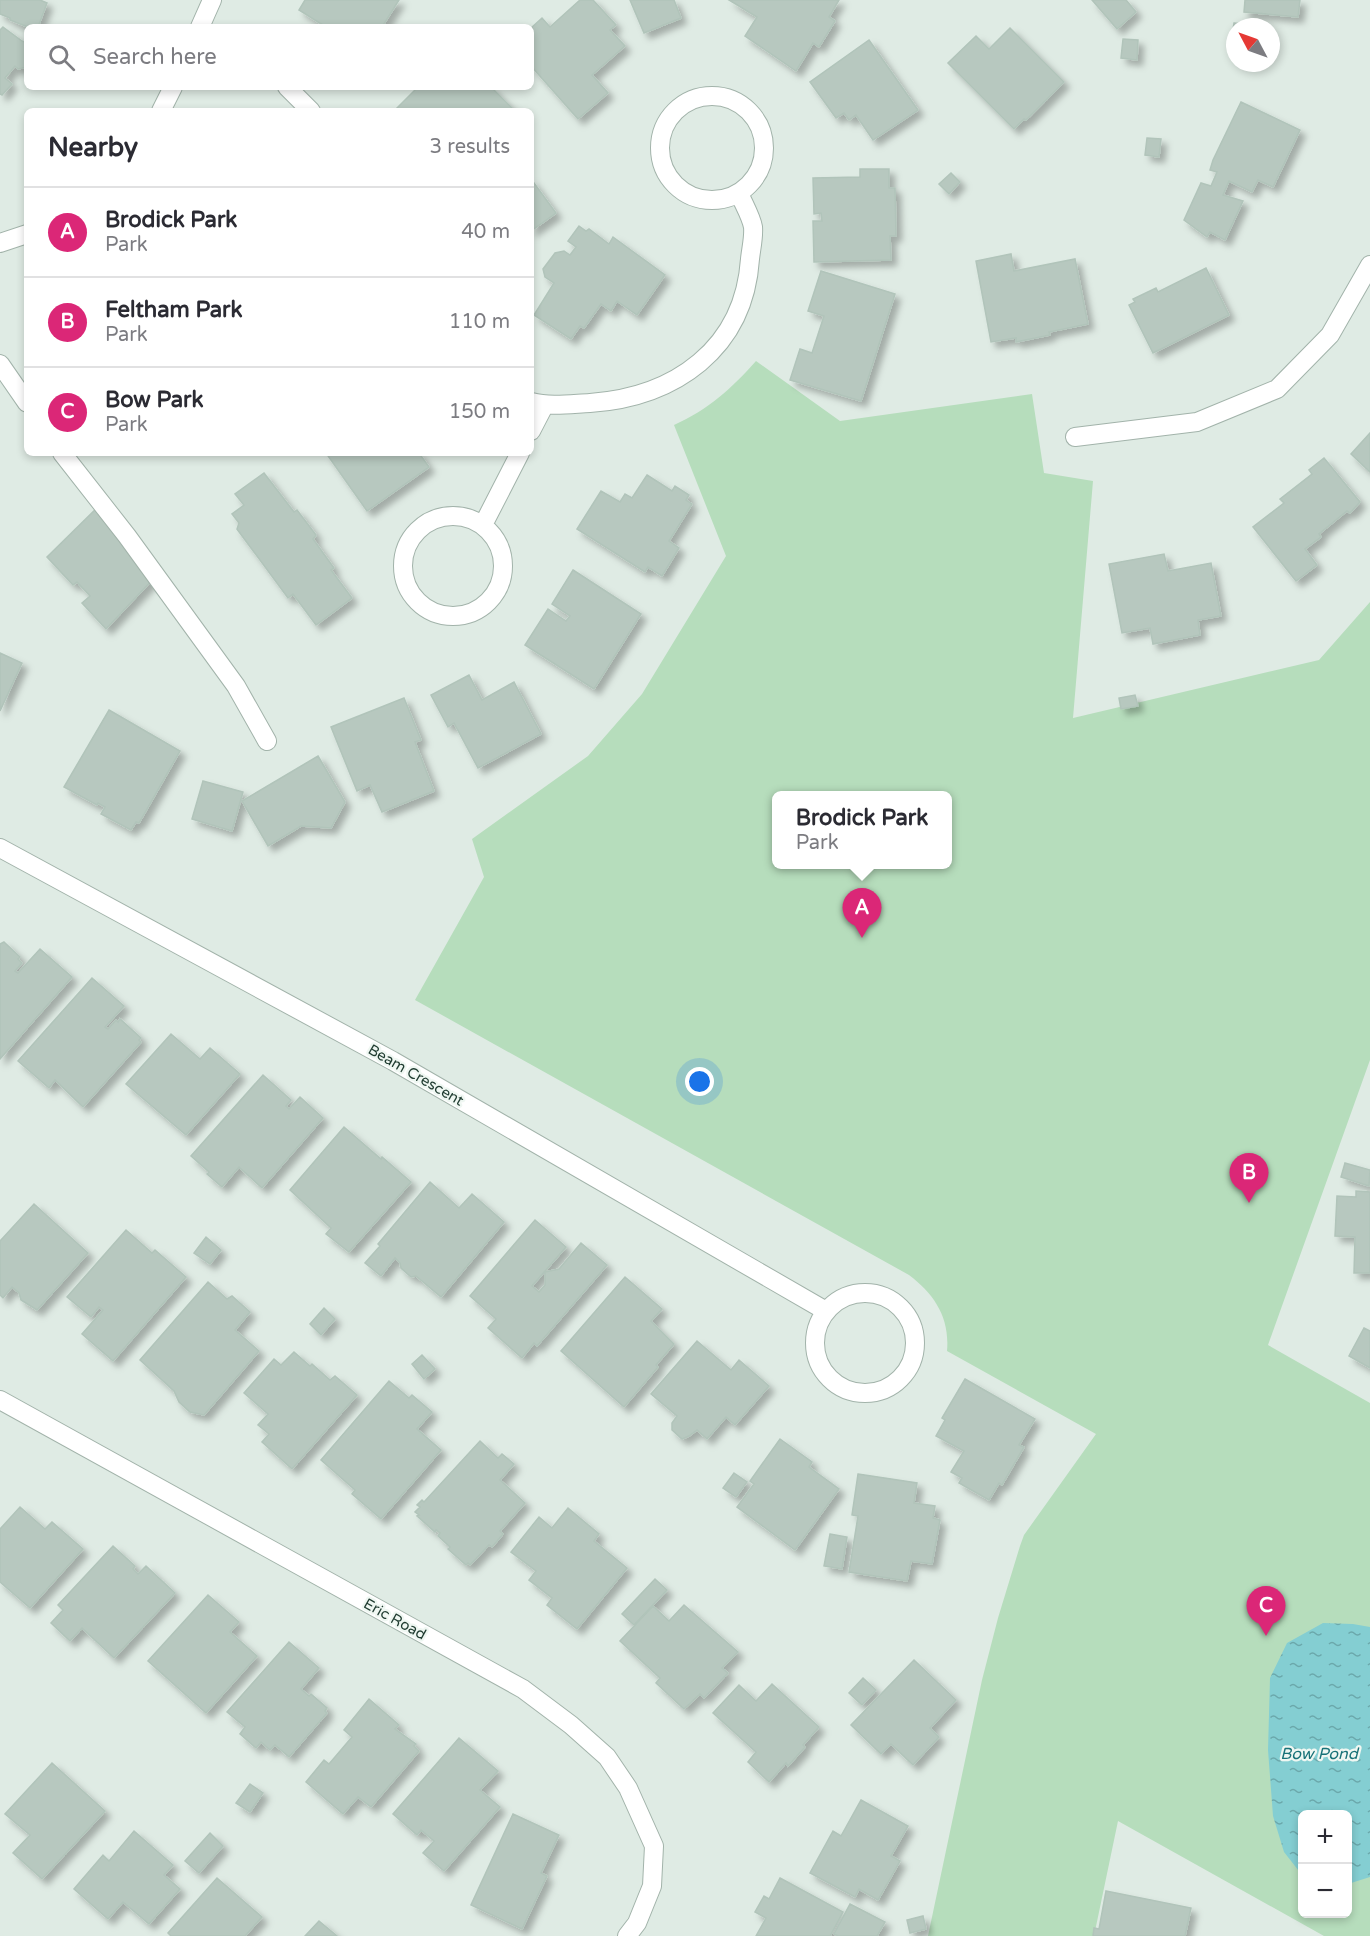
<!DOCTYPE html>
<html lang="en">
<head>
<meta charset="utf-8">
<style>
	:root { --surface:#fff; --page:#f7f7f7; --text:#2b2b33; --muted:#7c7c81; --line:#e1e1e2; --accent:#db2777 }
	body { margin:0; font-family:"Varela Round",sans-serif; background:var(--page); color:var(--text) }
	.controls { position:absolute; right:18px; bottom:18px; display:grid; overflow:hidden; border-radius:9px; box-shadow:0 3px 9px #0003 }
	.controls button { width:54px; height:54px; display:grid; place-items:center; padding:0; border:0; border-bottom:2px solid var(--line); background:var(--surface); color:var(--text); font:30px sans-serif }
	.compass { position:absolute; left:1226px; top:18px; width:54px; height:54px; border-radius:50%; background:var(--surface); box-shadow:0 3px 9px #0003; rotate:311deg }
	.you { position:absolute; left:700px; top:1082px; width:21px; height:21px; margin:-15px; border:4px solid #fff; border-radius:50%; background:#1a73e8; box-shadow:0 0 0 9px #1a73e833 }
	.badge { display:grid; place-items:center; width:39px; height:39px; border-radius:50%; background:var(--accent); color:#fff; font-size:20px; font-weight:700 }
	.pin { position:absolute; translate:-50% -50px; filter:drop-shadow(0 2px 3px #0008) }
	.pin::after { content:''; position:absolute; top:32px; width:21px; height:18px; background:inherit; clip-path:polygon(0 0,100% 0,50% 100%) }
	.popup { position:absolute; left:772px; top:791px; width:180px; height:78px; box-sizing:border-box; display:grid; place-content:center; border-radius:9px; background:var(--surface); filter:drop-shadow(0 2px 4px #0005); font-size:20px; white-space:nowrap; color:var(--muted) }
	.popup b { font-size:22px; color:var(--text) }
	.popup::after { content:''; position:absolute; left:50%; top:100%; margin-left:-12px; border:12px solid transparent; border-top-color:var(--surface) }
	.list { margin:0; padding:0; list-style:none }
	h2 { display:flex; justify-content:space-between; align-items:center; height:78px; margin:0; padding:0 24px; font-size:26px }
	h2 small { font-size:20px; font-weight:400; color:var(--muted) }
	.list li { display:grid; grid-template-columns:39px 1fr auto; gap:18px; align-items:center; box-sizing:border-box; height:90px; padding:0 24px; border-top:2px solid var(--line) }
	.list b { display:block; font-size:22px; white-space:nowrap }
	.list p { margin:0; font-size:20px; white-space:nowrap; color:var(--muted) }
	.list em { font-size:20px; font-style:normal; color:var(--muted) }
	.icon { flex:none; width:33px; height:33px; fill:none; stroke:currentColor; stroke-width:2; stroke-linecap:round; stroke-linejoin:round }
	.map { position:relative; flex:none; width:1370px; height:1936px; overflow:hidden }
	.search { position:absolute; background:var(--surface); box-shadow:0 3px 9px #0003; left:24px; top:24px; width:510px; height:66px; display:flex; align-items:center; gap:15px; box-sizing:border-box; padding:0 21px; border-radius:9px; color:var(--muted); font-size:22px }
	.panel { position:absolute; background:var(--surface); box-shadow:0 3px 9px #0003; left:24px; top:108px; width:510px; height:348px; border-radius:9px }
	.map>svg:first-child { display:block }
</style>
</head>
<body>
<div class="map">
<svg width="1370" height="1936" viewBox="0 0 1370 1936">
	<defs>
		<pattern id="water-ripples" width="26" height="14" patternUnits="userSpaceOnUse" patternTransform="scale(1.5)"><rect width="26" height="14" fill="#84ced2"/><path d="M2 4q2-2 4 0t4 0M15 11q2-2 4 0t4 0" fill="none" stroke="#6ba8ab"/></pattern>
		<filter id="shadow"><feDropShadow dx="5.5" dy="5.5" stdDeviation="3" flood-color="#0004"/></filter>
	</defs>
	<rect width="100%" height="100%" fill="#dfebe4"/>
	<path fill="#b6ddbc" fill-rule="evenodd" d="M756,361L840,421L1032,394L1044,473L1093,481L1073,718L1319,660L1370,602V1060L1268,1345L1370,1403V1936H1324L1118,1821L1094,1936H928L982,1680L998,1618L1020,1546L1024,1535L1096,1434L947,1351C950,1317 934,1294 909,1275L415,1000L484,877L472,839L588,756L642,694L726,556L674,425C708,410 732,388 756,361ZM776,796H948V864H776ZM1302,1814H1348V1914H1302Z"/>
	<path fill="url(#water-ripples)" d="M1323,1623L1353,1624L1370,1627V1877L1348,1884V1814H1302V1875L1284,1852L1273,1816L1268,1750L1270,1678L1287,1643Z"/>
	<path fill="#b7c8bf" stroke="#b1c4ba" stroke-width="1.5" filter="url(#shadow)" d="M0,0H40L47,3L38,27H28L10,20V18L0,14Z
		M305,0H399L382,27H326L299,10Z
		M580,0H593L616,25L610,30L625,46L592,75L608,93L578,119L531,66V28L542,18L550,27Z
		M630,0H674L681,18L644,33Z
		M729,0H839L829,17L835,21L819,47L813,43L796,71L745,36L757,17Z
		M1092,0H1126L1136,12L1117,29Z
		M1245,0H1300L1298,17L1244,12Z
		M1234,23L1261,26V27H1235V42H1231Z
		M3,27L22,41L27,43V67L18,69L15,66L5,78L12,84L2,95L0,94V30Z
		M1010,28L1064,82L1026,120L1024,119L1014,129L948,63L976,36L989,49Z
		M1123,39L1138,40L1137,60L1121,58Z
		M869,40L918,110L873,140L856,115L849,120L844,113L836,118L810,82Z
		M418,87H491L515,111H398L396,109Z
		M1241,102L1300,130L1273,187L1258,180L1252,192L1229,181L1223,195L1243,201L1225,240L1210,232L1207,237L1184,220L1201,183L1211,186L1217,172L1210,170L1213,160Z
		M1147,138L1161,139L1159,157L1145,155Z
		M860,169H889V188H895L896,236H890L891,260L814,262L813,221H822L821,213L814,214L813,178L860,177Z
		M951,173L960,182L949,194L939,184Z
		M531,179L556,213L531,231Z
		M579,226L586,231L589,229L609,244L613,237L665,275L637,315L617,301L611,311L601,304L584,328L580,326L571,339L534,315L554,283L545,277L543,269L555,253L564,251L570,255L576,247L568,241Z
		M1011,254L1014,271L1075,259L1088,324L1049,332L1050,335L1016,342V338L991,342L976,261Z
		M1206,268L1229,315L1153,353L1129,305L1135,302L1133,299L1156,288L1158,292Z
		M821,271L895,294L861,401L790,380L800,349L812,353L824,316L808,311Z
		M1370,433V472L1351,454Z
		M326,453H419L429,467L367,511Z
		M1324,458L1360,502L1350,513L1347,511L1319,534L1321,537L1305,549L1317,565L1296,581L1253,527L1284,503L1280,499L1312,474L1309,470Z
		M264,473L294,512L297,510L316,535L313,539L334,568L331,570L352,598L316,625L293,594L288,598L237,529L239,523L232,514L244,505L235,494Z
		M647,475L672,491L675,486L689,495L686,500L692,504L669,541L679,548L662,576L648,567L645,572L577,529L601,491L620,502L625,494L632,498Z
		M100,505L155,577L106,629L82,603L90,596L77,582L73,585L47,557Z
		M1164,554L1168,571L1211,563L1221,616L1198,620L1200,635L1153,644L1150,628L1122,633L1109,564Z
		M573,570L641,614L594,689L525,645L548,609L566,621L570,616L552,604Z
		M0,653L22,663L0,711Z
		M469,675L482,700L514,682L541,734L478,768L454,723L448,727L431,695Z
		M1135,695L1138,706L1121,709L1119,698Z
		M404,698L421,740L415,742L434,791L382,812L370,785L357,791L331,727Z
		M109,710L180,751L139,823L136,822L131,830L101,814L105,807L98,803L97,805L64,787Z
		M318,756L345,802L331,828L301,826L268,846L242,801Z
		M203,781L243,792L232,831L192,819Z
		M4,942L20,957L18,959L22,963L15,971L18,973L40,949L72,977L0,1059V944Z
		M92,978L124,1006L105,1027L108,1029L116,1020L118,1022L120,1019L141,1038L139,1040L141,1042L83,1107L55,1080L49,1088L18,1061Z
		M171,1034L200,1059L210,1048L240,1074L186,1135L126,1084Z
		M263,1075L291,1100L286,1106L289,1109L300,1097L323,1118L262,1188L239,1167L222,1187L207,1174L209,1172L191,1156Z
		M344,1127L381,1159L382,1157L411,1182L349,1252L326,1234L331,1228L290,1190Z
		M1345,1163L1370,1170L1369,1186L1341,1177Z
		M430,1182L459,1208L472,1194L504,1222L441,1297L416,1276L411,1277L401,1268L400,1263L395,1258L381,1276L365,1263L380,1246L378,1244Z
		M1356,1191L1370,1192V1273H1354L1355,1237L1335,1236L1337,1196L1356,1197Z
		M34,1204L88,1253L37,1310L21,1300L19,1293L12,1287L3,1298L0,1295V1241Z
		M535,1220L566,1247L532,1286L539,1292L545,1285V1272L559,1269L581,1243L607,1265L537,1346L534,1343L522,1358L488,1328L496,1319L470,1296Z
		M126,1230L152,1253L155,1250L186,1277L113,1361L82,1334L103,1310L99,1307L91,1317L67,1297Z
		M206,1237L221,1250L210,1264L194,1253Z
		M625,1277L662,1309L651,1321L674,1344L656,1365L658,1367L624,1407L561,1351Z
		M208,1282L227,1299L232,1296L250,1312L235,1330L259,1351L204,1415L190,1412L179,1402L174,1391L140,1360Z
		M324,1308L335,1319L321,1335L310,1324Z
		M1364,1328L1370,1331V1368L1349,1356Z
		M697,1341L731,1370L739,1360L769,1386L735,1425L726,1417L707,1439L697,1430L689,1436L682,1439L672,1430V1423L677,1416L651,1394Z
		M294,1352L310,1366L312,1364L330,1380L335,1376L357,1395L292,1469L262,1442L269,1434L258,1425L268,1414L244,1393L274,1359L281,1365Z
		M422,1355L435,1369L424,1379L412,1364Z
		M965,1379L1035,1419L1019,1445L1024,1447L1002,1485L999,1483L989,1500L959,1483L962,1478L951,1472L964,1451L936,1436L945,1420L942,1418Z
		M389,1381L409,1398L412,1395L432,1412L417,1429L441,1450L381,1519L352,1494L355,1490L321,1460Z
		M780,1439L812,1462L809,1467L839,1489L795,1550L737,1507L754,1484L750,1481Z
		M480,1441L498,1458L502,1454L514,1464L500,1480L525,1503L500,1531L503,1534L492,1547L489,1545L470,1565L468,1563L466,1565L448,1549L450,1547L438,1536L440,1533L436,1530L435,1532L417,1516L419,1515L415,1512L420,1507L417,1505L422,1500L424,1502Z
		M734,1473L747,1482L736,1497L723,1488Z
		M858,1474L917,1483L914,1503L935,1506L933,1518L940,1520L932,1564L911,1561L907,1581L849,1572L858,1516L852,1515Z
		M20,1507L45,1529L52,1522L83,1549L30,1608L0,1582V1529Z
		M568,1508L599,1534L594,1541L627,1568L577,1629L547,1605L552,1598L529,1580L536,1571L511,1552L539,1517L552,1528Z
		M830,1534L847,1537L842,1569L824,1566Z
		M113,1546L135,1566L133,1569L138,1574L146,1566L175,1593L114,1658L82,1628L70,1641L51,1623L63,1610L58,1605Z
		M655,1579L667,1590L634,1625L622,1614Z
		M208,1595L239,1622L230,1632L257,1656L206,1713L148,1661Z
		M684,1605L738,1652L722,1668L728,1673L704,1698L700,1694L684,1709L656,1683L660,1678L620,1641L653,1606L669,1621Z
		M289,1642L319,1668L301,1689L309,1696L311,1694L327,1708L325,1711L327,1713L289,1757L275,1745L270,1750L261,1742L256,1748L240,1734L245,1727L227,1712Z
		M914,1660L956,1700L930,1728L939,1737L913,1765L891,1744L881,1754L851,1725Z
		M863,1678L876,1690L862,1705L849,1693Z
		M772,1684L819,1727L803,1745L805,1747L788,1766L786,1763L769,1782L748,1762L756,1752L713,1713L739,1685L756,1701Z
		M369,1699L399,1725L395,1729L416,1744L414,1746L419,1751L371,1807L358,1797L343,1814L306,1782L324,1760L329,1764L352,1737L344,1730Z
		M459,1738L498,1771L480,1790L500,1807L444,1871L423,1853L434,1841L421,1830L417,1835L393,1814Z
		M52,1763L105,1811L42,1879L13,1853L30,1835L5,1814Z
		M250,1784L263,1793L250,1812L236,1803Z
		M861,1800L908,1826L891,1856L900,1861L878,1900L859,1889L855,1897L810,1873L833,1831L841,1836Z
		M513,1814L559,1835L541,1873L547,1876L522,1929L471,1905Z
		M134,1831L173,1865L164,1875L180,1889L149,1924L123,1902L108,1919L74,1889L103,1855L109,1861Z
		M210,1833L223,1846L199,1873L185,1861Z
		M217,1878L262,1917L245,1936H171L168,1933Z
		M780,1878L843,1912L830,1936H756L766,1918L755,1912L764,1896L769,1899Z
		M1106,1891L1191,1908L1185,1936H1093L1094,1928L1099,1929Z
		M850,1904L885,1922L877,1936H838L834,1934Z
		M923,1916L926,1929L910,1933L907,1920Z
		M319,1921L337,1936H305Z"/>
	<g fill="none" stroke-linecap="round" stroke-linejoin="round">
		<g stroke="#a2b3aa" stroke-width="20">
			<path id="minor" d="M200,27L212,0
				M287,87L311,111
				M660 148a52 52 0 1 1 104 0a52 52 0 1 1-104 0Z
				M161,111L173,87
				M0,243L27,234
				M0,364L27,403
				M531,402C550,407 570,404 590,403C675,397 744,349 750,259C751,249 754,237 753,227C751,216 743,203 739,193
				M531,431L544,406
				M1075,437L1197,422L1277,389L1330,335L1370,265
				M62,453L127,536L236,686L267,741
				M403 566a50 50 0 1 1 100 0a50 50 0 1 1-100 0Z
				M483,525L520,453
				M0,848L393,1061L826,1311
				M815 1343a50 50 0 1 1 100 0a50 50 0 1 1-100 0Z
				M0,1400L523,1689L571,1725L607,1757L628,1788L654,1846L652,1886L637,1923L627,1936"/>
		</g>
		<use href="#minor" stroke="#fff" stroke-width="18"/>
	</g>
	<g text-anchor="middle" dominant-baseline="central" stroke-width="4.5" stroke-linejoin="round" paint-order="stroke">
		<g font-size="15" fill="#1f3b30" stroke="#eff7f2">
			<text transform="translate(416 1075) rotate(30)">Beam Crescent</text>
			<text transform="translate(395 1619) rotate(29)">Eric Road</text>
		</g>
		<g font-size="16" font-style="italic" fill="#187278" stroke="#eff7f2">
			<text x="1319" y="1754">Bow Pond</text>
		</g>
	</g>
</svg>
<div class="controls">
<button>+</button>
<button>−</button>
</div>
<svg class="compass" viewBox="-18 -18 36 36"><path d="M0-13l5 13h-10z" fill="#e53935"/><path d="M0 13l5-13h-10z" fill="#7c7c81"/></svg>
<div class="you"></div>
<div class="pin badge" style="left:862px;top:938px">A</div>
<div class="popup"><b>Brodick Park</b>Park</div>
<div class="pin badge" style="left:1249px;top:1203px">B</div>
<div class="pin badge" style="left:1266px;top:1636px">C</div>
<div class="search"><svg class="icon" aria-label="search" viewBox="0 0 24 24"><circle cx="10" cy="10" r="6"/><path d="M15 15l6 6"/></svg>Search here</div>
<section class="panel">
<h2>Nearby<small>3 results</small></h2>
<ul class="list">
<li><span class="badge">A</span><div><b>Brodick Park</b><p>Park</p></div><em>40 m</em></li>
<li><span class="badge">B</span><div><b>Feltham Park</b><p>Park</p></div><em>110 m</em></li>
<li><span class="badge">C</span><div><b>Bow Park</b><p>Park</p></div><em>150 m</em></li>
</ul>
</section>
</div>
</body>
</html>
